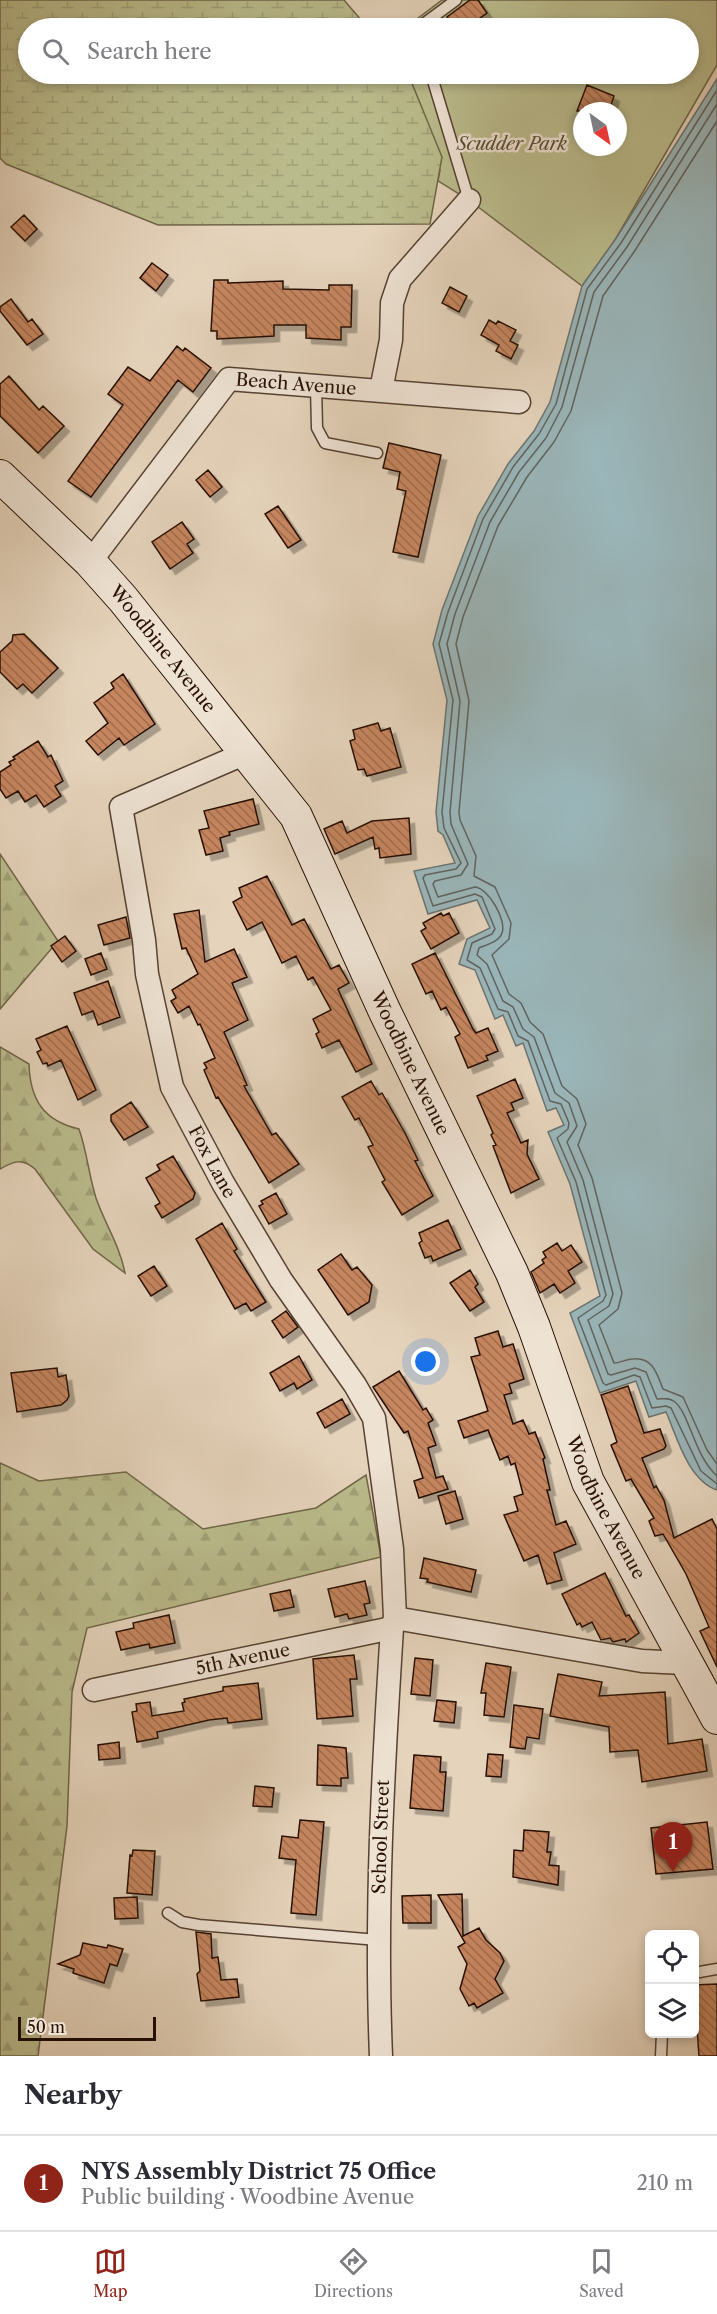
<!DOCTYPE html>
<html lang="en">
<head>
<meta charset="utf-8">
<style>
	:root { --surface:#fff; --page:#f2f2f3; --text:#2b2b33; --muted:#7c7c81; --line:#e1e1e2; --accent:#8f2418 }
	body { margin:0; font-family:"Libre Caslon Text",serif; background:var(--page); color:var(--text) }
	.controls { position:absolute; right:18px; bottom:18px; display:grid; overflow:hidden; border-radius:9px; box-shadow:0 3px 9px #0003 }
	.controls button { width:54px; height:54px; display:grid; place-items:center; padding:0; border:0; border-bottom:2px solid var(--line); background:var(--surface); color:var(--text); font:30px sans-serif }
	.compass { position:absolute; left:573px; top:102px; width:54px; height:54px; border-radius:50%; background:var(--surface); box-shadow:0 3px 9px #0003; rotate:147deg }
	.scale { position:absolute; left:18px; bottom:15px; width:138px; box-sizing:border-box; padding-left:6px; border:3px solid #271004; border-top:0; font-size:16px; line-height:21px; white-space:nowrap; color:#271004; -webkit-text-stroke:4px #eee2d3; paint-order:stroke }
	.you { position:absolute; left:426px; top:1362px; width:21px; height:21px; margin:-15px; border:4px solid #fff; border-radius:50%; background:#1a73e8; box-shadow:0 0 0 9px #1a73e833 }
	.badge { display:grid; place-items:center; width:39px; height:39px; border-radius:50%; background:var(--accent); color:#fff; font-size:20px; font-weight:700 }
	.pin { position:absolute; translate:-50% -50px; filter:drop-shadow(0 2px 3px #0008) }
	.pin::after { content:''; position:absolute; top:32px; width:21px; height:18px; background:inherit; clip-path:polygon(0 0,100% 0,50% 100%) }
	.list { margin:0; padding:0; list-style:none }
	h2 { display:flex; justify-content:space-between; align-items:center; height:78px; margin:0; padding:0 24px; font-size:26px }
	h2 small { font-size:20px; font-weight:400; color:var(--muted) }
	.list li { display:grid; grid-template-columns:39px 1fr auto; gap:18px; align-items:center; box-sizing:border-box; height:96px; padding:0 24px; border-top:2px solid var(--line) }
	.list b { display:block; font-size:22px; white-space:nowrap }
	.list p { margin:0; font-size:20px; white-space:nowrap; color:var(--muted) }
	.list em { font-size:20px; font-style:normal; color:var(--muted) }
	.icon { flex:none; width:33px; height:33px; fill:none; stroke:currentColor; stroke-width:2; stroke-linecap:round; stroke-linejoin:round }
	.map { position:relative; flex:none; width:717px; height:2056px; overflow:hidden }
	.search { position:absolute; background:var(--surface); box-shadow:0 3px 9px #0003; left:18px; right:18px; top:18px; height:66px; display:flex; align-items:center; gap:15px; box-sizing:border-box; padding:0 21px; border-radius:33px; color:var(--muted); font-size:22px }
	.sheet { height:174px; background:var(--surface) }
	nav { display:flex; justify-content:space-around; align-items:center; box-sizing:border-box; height:84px; border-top:2px solid var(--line); background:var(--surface); font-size:16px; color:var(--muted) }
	nav a { display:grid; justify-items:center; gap:3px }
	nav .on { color:var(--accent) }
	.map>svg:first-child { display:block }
</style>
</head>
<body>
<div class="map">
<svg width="717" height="2056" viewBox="0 0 717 2056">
	<defs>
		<pattern id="forest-firs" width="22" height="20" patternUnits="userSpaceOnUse" patternTransform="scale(1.5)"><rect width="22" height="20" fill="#babb8c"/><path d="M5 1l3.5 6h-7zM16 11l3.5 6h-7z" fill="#a0a077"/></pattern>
		<pattern id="wetland-marsh" width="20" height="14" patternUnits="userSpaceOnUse" patternTransform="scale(1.5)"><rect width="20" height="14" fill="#babb8c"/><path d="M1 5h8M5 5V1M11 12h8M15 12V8" fill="none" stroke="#a0a077"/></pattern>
		<pattern id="building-back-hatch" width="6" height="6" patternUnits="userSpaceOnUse" patternTransform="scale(1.5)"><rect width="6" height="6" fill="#c68660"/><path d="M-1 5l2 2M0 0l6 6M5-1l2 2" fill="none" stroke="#a16c4d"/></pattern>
		<filter id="shadow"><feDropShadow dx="5.5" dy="5.5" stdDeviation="0" flood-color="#0004"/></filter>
	</defs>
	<rect width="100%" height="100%" fill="#e5d3bb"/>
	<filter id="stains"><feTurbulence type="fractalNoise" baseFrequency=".00333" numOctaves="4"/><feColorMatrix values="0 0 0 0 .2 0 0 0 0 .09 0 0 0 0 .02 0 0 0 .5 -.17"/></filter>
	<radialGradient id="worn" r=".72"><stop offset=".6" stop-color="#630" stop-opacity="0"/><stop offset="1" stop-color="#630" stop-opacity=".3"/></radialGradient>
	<path fill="#babb8c" stroke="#706648" stroke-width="1.5" fill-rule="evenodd" d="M442,0H717V65L615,240L582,286L469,200L438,181L440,170L373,74H688V28H405ZM582,111H618V147H582Z"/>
	<path fill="url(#forest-firs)" stroke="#706648" stroke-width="1.5" d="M0,854L58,941L0,1009Z
		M0,1047L29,1064C30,1100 44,1121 79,1129C87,1152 89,1176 96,1198C105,1224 120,1246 125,1273L93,1249L35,1169C22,1158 14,1161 0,1169Z
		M0,1463L39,1481L126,1472L203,1529L316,1508L366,1475L381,1557L87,1628L72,1692L67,1826L38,2056H0Z"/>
	<path fill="url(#wetland-marsh)" stroke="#706648" stroke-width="1.5" d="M0,0H344L368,28H28V74H405L411,81L442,157L430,224L158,225L6,164L0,158Z"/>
	<path fill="#9ab6ba" stroke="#6c7471" stroke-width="1.5" d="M717,79V1490C688,1480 677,1437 666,1412L649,1417L636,1381L600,1393L570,1313L600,1296L570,1184L548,1132L564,1125L556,1108L547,1111L523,1043L516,1046L503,1015L495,1019L475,970L459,964L467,939L490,928L477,900L428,914L414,871L455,863L443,835L438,831L436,812L447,700L433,644L442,610L478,516L508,464L534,431L550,402L582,286L615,240Z"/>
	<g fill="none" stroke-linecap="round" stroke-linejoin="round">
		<path stroke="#60635f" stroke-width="1.5" d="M717,90L621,243L587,289L556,404L539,434L513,467L483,519L448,612L439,644L453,700L442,812L444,828L461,863L456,869L425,875L423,878L433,906L475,894L482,897L495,929L492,934L472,943L467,960L480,968L498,1009L508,1012L518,1036L528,1041L550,1101L561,1104L569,1123L568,1129L557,1138L576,1182L606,1295L603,1301L578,1318L603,1383L606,1385L634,1375L640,1377L652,1408L666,1406L671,1408L701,1471L717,1484
			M717,104L627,247L594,292L562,407L546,438L519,472L490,522L455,614L447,644L460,701L450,812L451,824L468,864L461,875L435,881L433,884L438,897L475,887C488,888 507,920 502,933C499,942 486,945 479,948L477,955L487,964L503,1001L513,1007L523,1029L534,1037L555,1093L569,1103L577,1126L567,1142L583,1180L613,1294L609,1306L588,1320L608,1374L611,1375L635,1368L646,1372L657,1399C663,1399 669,1397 675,1402C690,1415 694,1455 717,1476
			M717,121L634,252L603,296L571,411L554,442L527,477L498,526L463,617L456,644L469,701L459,812L460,820L476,856L474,876L495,887L511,923L509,939L492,955L509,994L521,1003L530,1022L543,1034L562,1086L577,1099L586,1124L578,1145L592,1178L622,1293L618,1309L599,1325L614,1363C620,1363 626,1359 633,1359C653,1357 657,1374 663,1389L683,1397L707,1450L717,1464"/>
	</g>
	<path fill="url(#building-back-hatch)" stroke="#271004" stroke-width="1.5" filter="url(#shadow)" d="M470,0H478L487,13L466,28H455L447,17Z
		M587,85L614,96L609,111H577Z
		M24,215L37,229L25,241L11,227Z
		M152,263L168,275L156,291L140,278Z
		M214,280H228V283L283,281V289L329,290V285H352L351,327H341V340L306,338V325H274V336L217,339V331H211Z
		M450,287L467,296L459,312L442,303Z
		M11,299L28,322L32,319L43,334L27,345L0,311V307Z
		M489,320L496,324L498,321L516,330L510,341L518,345L511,359L496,351L499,345L481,335Z
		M177,346L183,351L185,348L211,368L193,392L178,380L91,497L68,481L123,405L108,394L128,367L150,381Z
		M9,376L39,410L43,406L64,426L38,453L0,416V384Z
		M389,443L441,455L418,557L393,552L406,491L397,489L400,472L383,468Z
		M208,470L222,487L210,497L196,480Z
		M278,506L301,540L288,548L265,514Z
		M182,522L194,539L187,544L193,553L170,569L152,542Z
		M24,634L58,668L32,693L23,684L17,689L0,672V652L12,641L13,635Z
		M123,674L155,724L124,745L119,738L98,755L86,741L108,723L94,703L114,688L111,683Z
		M378,723L381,731L390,728L401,767L367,776L364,769L358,770L350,741L355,739L353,730Z
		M38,741L48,757L51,755L63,781L55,786L61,796L44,807L36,795L25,802L18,791L6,798L0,789V772L11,765L9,762L15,759L13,757Z
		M253,799L259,824L229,832L230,835L220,838L223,851L206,855L199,830L209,828L204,811Z
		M409,818L411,854L380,858L379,848L375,849L373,837L335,854L324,829L342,821L347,833L372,821Z
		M267,876L292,925L304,919L331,969L339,965L349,983L338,989L372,1064L356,1072L339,1040L322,1048L316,1034L319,1032L313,1019L331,1010L313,977L308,980L296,956L282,963L262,922L247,930L233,902L242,897L239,888Z
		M199,910L205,962L234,949L247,977L232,983L248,1020L224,1032L247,1085L244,1086L272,1135L276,1133L299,1164L269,1183L218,1097L216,1098L204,1070L207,1068L204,1063L215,1058L200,1024L198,1025L189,1006L178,1013L171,1001L176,998L172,990L198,974L186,948L182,949L174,914Z
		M441,913L443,916L449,913L459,933L431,949L421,931L426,928L423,923Z
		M126,917L130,938L104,945L98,925Z
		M65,936L76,951L62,962L51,946Z
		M101,953L107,969L91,975L85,959Z
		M435,953L473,1029L476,1033L488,1028L498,1051L486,1056L488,1060L468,1068L455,1037L460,1034L446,1007L441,1010L432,991L426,994L412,964Z
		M108,981L120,1017L98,1025L93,1011L82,1015L74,993Z
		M67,1026L96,1090L78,1100L61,1060L48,1066L47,1063L43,1064L37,1052L41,1050L36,1039Z
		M515,1079L523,1098L511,1103L514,1110L507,1113L521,1143L528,1140L527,1154L539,1179L511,1193L493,1146L496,1145L491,1135L493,1133L477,1096Z
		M371,1081L379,1095L382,1093L405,1133L418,1160L415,1161L433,1196L402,1215L382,1182L385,1180L368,1147L373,1145L359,1118L355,1120L342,1097Z
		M131,1102L148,1127L124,1140L111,1121V1115Z
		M173,1156L195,1193L193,1199L162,1218L155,1206L160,1203L146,1178L160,1170L157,1165Z
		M276,1193L287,1214L269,1224L259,1206L263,1204L261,1201Z
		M448,1220L461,1249L433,1261L431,1256L425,1258L419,1243L422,1241L419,1233Z
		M222,1223L237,1249L234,1251L266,1302L251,1311L246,1303L235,1309L196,1239Z
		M557,1243L562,1251L571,1245L582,1262L568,1271L575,1283L560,1293L554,1284L540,1293L531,1272L544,1263L542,1260L546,1257L543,1252Z
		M341,1254L352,1270L357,1267L372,1285L369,1302L348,1315L318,1270Z
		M154,1266L167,1286L151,1296L138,1276Z
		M470,1270L478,1284L475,1287L484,1302L470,1311L450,1283Z
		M286,1311L298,1327L283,1338L272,1321Z
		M498,1331L503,1347L513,1344L524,1379L509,1384L512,1393L504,1395L513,1424L523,1420L529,1434L535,1432L545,1458L543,1459L550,1490H547L556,1525L566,1521L576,1544L554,1553L562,1580L547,1584L538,1555L524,1561L504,1515L518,1511L514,1497L523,1494L515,1463L511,1465L508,1456L500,1460L488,1430L464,1438L458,1421L488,1411L471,1357L480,1355L475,1338Z
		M299,1356L312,1380L297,1389L294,1383L280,1391L270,1373Z
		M57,1368L58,1377L66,1375L69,1396L67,1400L61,1405L17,1412L11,1373Z
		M399,1371L423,1410L426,1408L433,1420L428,1423L436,1445L428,1448L436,1478L443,1476L448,1489L419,1498L414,1481L423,1478L408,1431L404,1433L373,1387Z
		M628,1386L644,1433L660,1429L666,1446L664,1449L642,1458L654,1488L656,1486L664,1500L674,1538L712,1519L717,1529V1667L700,1631L709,1627L686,1574L663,1534L655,1536L649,1521L654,1518L631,1479L626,1481L611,1445L617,1442L601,1395Z
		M342,1399L350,1414L325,1428L317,1413Z
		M455,1491L463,1519L446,1524L438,1496Z
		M424,1558L476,1570L471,1592L427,1582L428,1579L420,1578Z
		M605,1573L626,1616L629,1615L639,1633L626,1642L625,1639L613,1642L610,1638L601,1640L592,1622L582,1627L580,1623L577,1625L562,1594Z
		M365,1581L370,1603L364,1604L367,1615L349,1619L347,1614L335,1617L328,1589Z
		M290,1590L294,1607L274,1611L270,1594Z
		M169,1615L175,1643L150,1648L149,1644L121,1650L116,1632L134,1628L133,1623Z
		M354,1655L357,1679H350L353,1716L317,1719L313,1659Z
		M415,1658L433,1660L430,1696L411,1694Z
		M486,1663L511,1667L504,1717L484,1715L486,1693H481Z
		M558,1674L602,1682L599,1696L665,1692L668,1744L702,1739L707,1771L642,1782L638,1750L610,1752L609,1727L550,1716Z
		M258,1683L262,1719L228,1723L227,1718L209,1720L157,1732L158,1738L137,1742L132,1712L137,1711L136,1704L150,1702L152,1716L184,1711L182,1703L185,1702L184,1699L223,1691V1687Z
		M437,1700L456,1702L454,1723L434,1721Z
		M514,1705L543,1709L539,1739L527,1737L525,1749L510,1747Z
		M119,1742L120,1758L99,1760L98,1745Z
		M318,1745L346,1748L348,1778H341V1786L317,1785Z
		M488,1754L503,1755L501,1777L486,1776Z
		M414,1755L441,1757L440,1772H446L443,1811L410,1808Z
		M255,1786L274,1788L272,1807L253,1806Z
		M300,1820L324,1822L316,1915L291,1913L296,1860L279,1858L282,1836L298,1838Z
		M707,1822L713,1869L656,1874L651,1828Z
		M524,1830L549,1832L547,1852H551L549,1865L559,1866L558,1885L513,1877L514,1850L523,1851Z
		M133,1850L155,1851L152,1895L127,1893L130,1855L132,1856Z
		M462,1894L463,1936L479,1928L486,1940L500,1953L504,1961L495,1979L503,1993L477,2008L474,2003L469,2006L460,1989L467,1964L458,1947L465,1943L438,1895Z
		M431,1895V1923H403L402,1896Z
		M137,1897L138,1918L115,1919L114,1898Z
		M196,1932L211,1934L212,1958L218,1957L221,1980L237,1979L239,1997L201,2001L197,1974L200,1971Z
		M83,1943L107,1948L108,1945L123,1949L117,1966L110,1964L104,1983L73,1973L74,1969L58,1964L80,1955Z
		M717,1984V2056H699L694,1985Z"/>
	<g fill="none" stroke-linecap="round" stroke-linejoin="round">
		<g stroke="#564132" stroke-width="13">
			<path id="lane" d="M418,28L456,0
				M431,74L469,200
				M316,386L317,428L325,443L377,453
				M168,1913L182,1922L199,1925L378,1940
				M694,1973L717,1969
				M661,2056L662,2034"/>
		</g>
		<g stroke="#564132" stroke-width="25">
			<g id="street">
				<path d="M381,390L391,340L392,303L400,279L469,200"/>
				<path id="s1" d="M90,562L229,379L519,402"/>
				<path id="s2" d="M246,753L121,807L144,940L147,974L172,1087L223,1183L281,1280L355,1385L374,1418L392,1549L395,1618L392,1628C383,1771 375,1913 381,2056"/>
				<path d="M395,1618L642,1661L685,1663"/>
				<path id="s3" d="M94,1690L392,1628"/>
			</g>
		</g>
		<g stroke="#271004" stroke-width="34">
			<g id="secondary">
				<path id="s4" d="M0,476L90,562L123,599L296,816L385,1012L512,1273L534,1327L588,1482L717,1718"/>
			</g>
		</g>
		<use href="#lane" stroke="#eee2d3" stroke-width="10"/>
		<use href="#street" stroke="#eee2d3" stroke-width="22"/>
		<use href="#secondary" stroke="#eee2d3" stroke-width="32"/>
	</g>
	<g text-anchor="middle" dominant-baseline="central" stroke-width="5" stroke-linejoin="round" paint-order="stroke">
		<g font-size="18" font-style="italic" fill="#5a4c34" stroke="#eee2d3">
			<text x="512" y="144">Scudder Park</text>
		</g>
		<g font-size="18" fill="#271004" stroke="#eee2d3">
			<text stroke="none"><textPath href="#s1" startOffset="297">Beach Avenue</textPath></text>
			<text stroke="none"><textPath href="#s4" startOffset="238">Woodbine Avenue</textPath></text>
			<text stroke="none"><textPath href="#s4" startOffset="724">Woodbine Avenue</textPath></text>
			<text stroke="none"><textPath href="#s2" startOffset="506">Fox Lane</textPath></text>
			<text stroke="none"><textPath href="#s4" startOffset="1210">Woodbine Avenue</textPath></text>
			<text stroke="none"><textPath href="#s3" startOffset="152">5th Avenue</textPath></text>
			<text transform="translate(381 1837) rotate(-88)">School Street</text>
		</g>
	</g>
	<rect width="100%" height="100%" filter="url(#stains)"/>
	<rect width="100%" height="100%" fill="url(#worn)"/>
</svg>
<div class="controls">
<button><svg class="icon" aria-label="locate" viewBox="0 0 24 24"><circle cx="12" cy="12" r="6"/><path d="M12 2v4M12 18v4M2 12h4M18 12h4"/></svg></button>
<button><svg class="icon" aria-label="layers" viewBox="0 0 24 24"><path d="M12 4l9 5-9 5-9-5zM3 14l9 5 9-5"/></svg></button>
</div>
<svg class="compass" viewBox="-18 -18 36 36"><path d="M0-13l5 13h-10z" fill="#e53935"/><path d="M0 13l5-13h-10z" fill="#7c7c81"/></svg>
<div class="scale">50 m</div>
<div class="you"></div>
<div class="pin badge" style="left:673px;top:1872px">1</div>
<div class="search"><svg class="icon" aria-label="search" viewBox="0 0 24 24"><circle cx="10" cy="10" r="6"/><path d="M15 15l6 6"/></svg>Search here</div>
</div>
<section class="sheet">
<h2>Nearby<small></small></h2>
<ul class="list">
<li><span class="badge">1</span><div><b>NYS Assembly District 75 Office</b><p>Public building · Woodbine Avenue</p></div><em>210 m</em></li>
</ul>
</section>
<nav>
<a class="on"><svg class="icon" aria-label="map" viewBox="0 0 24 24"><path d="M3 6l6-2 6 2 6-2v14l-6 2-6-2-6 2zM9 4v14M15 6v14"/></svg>Map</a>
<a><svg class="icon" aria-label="directions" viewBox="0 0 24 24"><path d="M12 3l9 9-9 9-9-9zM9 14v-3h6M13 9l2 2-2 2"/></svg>Directions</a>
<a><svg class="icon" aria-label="saved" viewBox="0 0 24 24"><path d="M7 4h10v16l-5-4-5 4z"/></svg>Saved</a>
</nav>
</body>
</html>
